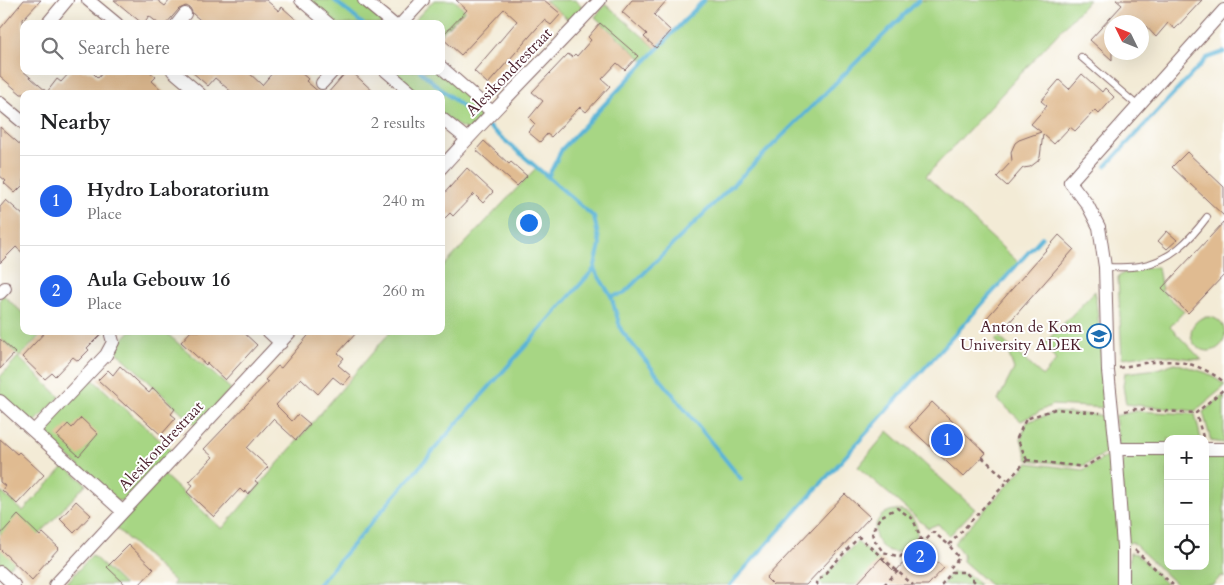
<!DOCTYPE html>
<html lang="en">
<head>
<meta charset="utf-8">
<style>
	:root { --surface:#fff; --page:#f2f2f2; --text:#202124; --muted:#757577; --line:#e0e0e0; --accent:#2563eb }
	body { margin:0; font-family:Cardo,serif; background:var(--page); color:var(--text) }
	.controls { position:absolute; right:15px; bottom:15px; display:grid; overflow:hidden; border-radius:10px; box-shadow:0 5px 20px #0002 }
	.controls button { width:45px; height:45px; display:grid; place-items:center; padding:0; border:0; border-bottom:1px solid var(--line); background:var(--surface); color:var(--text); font:25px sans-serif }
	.compass { position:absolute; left:1104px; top:15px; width:45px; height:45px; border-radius:50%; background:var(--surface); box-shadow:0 5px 20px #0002; rotate:313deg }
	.you { position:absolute; left:528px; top:222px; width:18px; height:18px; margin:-12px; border:4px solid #fff; border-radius:50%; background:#1a73e8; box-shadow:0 0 0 8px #1a73e833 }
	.badge { display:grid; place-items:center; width:32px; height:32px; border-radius:50%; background:var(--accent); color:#fff; font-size:16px; font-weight:700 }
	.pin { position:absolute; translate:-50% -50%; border:2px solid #fff; box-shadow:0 1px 5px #0006 }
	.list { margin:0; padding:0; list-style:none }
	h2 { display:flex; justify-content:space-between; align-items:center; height:65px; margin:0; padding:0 20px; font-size:21px }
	h2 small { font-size:16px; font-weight:400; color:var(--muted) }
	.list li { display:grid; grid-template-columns:32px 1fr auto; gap:15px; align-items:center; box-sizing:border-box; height:90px; padding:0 20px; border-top:1px solid var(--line) }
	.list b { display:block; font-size:19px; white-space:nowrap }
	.list p { margin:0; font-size:16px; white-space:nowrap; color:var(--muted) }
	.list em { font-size:16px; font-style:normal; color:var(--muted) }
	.icon { flex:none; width:28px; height:28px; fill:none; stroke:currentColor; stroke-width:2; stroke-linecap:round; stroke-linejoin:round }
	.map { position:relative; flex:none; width:1224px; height:585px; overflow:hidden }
	.search { position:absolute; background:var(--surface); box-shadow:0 5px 20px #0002; left:20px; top:20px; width:425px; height:55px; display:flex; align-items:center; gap:12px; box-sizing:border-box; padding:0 18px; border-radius:10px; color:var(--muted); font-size:19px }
	.panel { position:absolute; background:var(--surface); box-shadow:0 5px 20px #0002; left:20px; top:90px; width:425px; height:245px; border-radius:10px }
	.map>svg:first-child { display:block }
</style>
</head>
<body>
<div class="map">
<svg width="1224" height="585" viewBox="0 0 1224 585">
	<rect width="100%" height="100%" fill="#fff"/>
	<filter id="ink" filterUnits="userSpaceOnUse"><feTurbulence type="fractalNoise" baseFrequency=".02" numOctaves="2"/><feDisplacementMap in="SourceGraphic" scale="10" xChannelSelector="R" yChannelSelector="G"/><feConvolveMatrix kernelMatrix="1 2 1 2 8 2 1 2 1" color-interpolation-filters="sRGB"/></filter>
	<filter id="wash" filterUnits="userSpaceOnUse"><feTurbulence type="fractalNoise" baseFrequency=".0096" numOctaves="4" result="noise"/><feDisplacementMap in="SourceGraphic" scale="20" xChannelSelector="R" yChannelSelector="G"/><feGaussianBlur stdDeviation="1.12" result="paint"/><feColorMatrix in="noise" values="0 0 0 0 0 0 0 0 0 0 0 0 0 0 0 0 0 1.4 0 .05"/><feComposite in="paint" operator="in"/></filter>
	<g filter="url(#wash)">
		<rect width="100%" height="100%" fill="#f3ebd6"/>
		<path fill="#a7d684" stroke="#787a58" d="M307,0H358L387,24H335Z
			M434,0H454L465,10L441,34V24L412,23Z
			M545,0H575L583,7L570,21Z
			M704,0H1089L926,176L1019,263L730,585H172L175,582L116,528L164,475L222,529L391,331H441V269L537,167L549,176L562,149L645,62L595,17L606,4L657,49Z
			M392,71H441L482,109C481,118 476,126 468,130L460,127L441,113V94H419Z
			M1158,267L1162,291L1184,311L1170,327L1202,360L1153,354L1122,358L1118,277L1129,269Z
			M1095,291L1108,408L1052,405L1021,421L998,400L1014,369L1008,352L995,340L999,337L1043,376L1056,361L1045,343Z
			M3,295L24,314V331L43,332L20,357L0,338V299Z
			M1191 334a17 17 0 1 1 34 0a17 17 0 1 1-34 0Z
			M130,331H164L231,389L196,426L114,349Z
			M18,357L60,397L33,424L0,397V377Z
			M1175,363L1207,373L1224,384V387L1195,411L1126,404L1123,386L1125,373L1157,369Z
			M90,377L172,451L125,500L117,501L45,435L42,430Z
			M1224,395V443L1211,441L1203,412Z
			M1136,411L1195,414L1201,439H1168V448L1119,447L1115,416Z
			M1056,412L1110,416L1113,449L1083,466L1028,460L1021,439L1027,422Z
			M888,431L975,509L949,536L938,524L928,528L858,467Z
			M1115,452L1120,585H990L963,561V554L954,543L1028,463L1083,470Z
			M1168,452V566H1205V453L1224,454V578L1221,576L1213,585H1177L1132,542L1126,544L1121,463L1133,455Z
			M65,466L86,484L5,572L0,568V493L1,492L23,511Z
			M875 531a21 21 0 1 1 42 0a21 21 0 1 1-42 0Z
			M857,542L880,561L856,585H822L819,582Z
			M1130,553L1137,554L1167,585H1128Z
			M92,555L124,585H65Z
			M952,572C963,574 973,574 979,585H942Z"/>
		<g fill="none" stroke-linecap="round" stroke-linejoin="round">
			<path stroke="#5ab4d7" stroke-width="4" d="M334,0L363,24
				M420,71L473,116
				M1106,166L1207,58L1224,52
				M548,177L562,149L704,0
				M594,269L611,296L623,294L919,0
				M611,296L621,330L741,479
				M318,585L452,429L594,269L600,245L594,217L548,177L489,127
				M730,585L1042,237"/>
		</g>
		<g id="blocks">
			<path fill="#e0bb91" d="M24,0H41L23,19L24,68L22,70L47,92L57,79L61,82L71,71H91L98,78L104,71H149L156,77L152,81L166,94H21L0,76V29Z
				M114,0H157L165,6L170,0H266L279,11L282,7L301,24H205L193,14L190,8L186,6L179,9L166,24H159L149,16L143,24Z
				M456,0H544L561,14L551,25L544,20L488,84L474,71L517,21L504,9L461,55L441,37L467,10Z
				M632,0H667L654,15L671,31L656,48L644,37L647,34L622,12Z
				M1116,0H1202L1175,29L1168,23L1156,37L1142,22H1112V60L1090,40L1122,5Z
				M600,23L638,56L625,70L617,63L602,79L610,86L586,112L580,107L551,137L547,134L540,142L528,132L535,124L529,118L543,101L532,92L568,54L572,57L575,54L577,56L591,40L588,37Z
				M191,71H247L262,85L274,71H299L308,79L306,81L321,94H234L215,78L208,86Z
				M347,71H351L376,94H327Z
				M1082,74L1102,92L1105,88L1114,97L1099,114L1095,110L1075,131L1070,127L1054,144L1043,134L1040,157L1038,161L1030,167L1023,168L1007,186L997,177L1012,161L1011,152L1015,143L1019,140L1041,132L1031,124L1047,106L1041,101L1059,80L1069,89Z
				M0,127L24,148V184L15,193L4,183L6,181L0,176Z
				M484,141L509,164L511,162L527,176L517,186L476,150Z
				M1187,152L1224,187V216L1172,167Z
				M467,168L493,192L483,203L474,194L453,216L450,213L441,222V197Z
				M6,200L24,216V254L16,247L0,263V207Z
				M1224,222V275L1188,313L1162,288Z
				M1167,231L1177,240L1167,249L1158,241Z
				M1059,235L1074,249L1000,333L985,320Z
				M46,331H104L87,348L89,350L78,361L73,357L55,376L52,373L45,379L22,357Z
				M191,331H242L257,345L225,380L207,363L206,365L181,342Z
				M312,331H358L338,353L344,358L338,365L351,376L343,385L333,377L318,394L301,378L276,405L292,421L298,414L310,424L296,440L273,419L247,448L268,467L255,481L258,483L248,494L246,491L244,493L240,489L214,517L187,492L193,485L189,482L213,457L204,449L268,382L265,380L278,366L281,368Z
				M0,339L15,353L0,369Z
				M120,366L149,393L153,388L175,409L171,414L176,418L161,435L128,405L126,406L98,380L108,370L113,375Z
				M932,402L986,453L963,477L909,427Z
				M81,418L98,434L79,456L57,436L68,424L72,428Z
				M0,439L17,454L19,452L44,475L17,504L2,490L5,486L0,482Z
				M845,494L870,517L806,585H773L766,578Z
				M76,501L91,515L74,533L60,519Z
				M18,515L40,536L43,533L59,548L39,570L40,571L32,580L0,549V535Z
				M129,545L154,569L139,585H126L107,567Z
				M919,546L944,568L928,585H856L881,558L895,572Z"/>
		</g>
	</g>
	<g filter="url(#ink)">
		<use href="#blocks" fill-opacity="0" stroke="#856667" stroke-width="1"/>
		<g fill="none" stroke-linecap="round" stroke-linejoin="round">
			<g stroke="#856667" stroke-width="8">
				<path id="service" d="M1081,57L1138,106
					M1105,267C1117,267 1129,268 1140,266C1170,261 1190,240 1207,217"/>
			</g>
			<g stroke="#856667" stroke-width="14">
				<path id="minor" d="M88,0L117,24
					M301,0L329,24
					M364,0L393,24
					M47,24L67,0
					M177,24L185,14
					M401,24L423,0
					M441,67L492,112
					M173,71L200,94
					M386,71L413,94
					M322,83L333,71
					M0,103L24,123
					M441,118L467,139
					M441,168C493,110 548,56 600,0
					M0,293L5,288
					M268,331L281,343
					M0,401L122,511
					M34,431L106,355L113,342L111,335
					M1116,449H1168
					M1205,449H1224
					M0,572L14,585
					M55,585L291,331
					M1123,585V547L1116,449L1108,371L1105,267L1099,227L1087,204L1070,182L1224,10"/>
			</g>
			<path stroke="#856667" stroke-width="2.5" stroke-dasharray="4 4" stroke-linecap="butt" d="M1119,368C1160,359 1189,355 1224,382
				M1125,411L1134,409L1196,413
				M1203,437L1196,413L1224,389
				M982,457L1007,480
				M1027,460L1017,438L1026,419L1055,409L1100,413
				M1027,460L1084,467L1104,456
				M921,539L900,557L883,552L873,538L872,532L880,517L897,508L913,519L921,539L926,540L933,532L949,545L959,558L950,568L952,572
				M949,545L1027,460
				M1135,550L1173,585
				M818,585L816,583L859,537L913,585
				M884,585L898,571
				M941,585L952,572H965L978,585"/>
			<use href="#service" stroke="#fff" stroke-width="6"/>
			<use href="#minor" stroke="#fff" stroke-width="12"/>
		</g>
	</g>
	<defs>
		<g id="university-ring" transform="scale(1.25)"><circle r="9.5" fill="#fff" stroke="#1f6fb2" stroke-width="1.5"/><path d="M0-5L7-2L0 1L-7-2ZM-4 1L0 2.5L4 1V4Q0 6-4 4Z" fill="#1f6fb2"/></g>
	</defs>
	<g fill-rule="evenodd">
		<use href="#university-ring" x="1099" y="336"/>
	</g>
	<g text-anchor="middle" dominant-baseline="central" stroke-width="4" stroke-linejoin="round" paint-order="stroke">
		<g font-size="16" fill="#4a1f2b" stroke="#fff">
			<text transform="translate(509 72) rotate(-46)">Alesikondrestraat</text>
			<text transform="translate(161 446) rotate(-47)">Alesikondrestraat</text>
		</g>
		<g font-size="16" fill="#4a1f2b" stroke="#fff" text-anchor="end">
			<text x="1082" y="327">Anton de Kom<tspan x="1082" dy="18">University ADEK</tspan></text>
		</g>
	</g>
</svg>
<div class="controls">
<button>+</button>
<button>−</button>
<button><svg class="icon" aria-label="locate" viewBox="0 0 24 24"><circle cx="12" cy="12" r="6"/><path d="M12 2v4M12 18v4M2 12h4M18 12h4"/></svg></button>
</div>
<svg class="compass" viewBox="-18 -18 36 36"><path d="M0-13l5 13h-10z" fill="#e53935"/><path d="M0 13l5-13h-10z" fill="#757577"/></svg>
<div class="you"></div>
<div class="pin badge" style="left:947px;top:440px">1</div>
<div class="pin badge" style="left:920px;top:557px">2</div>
<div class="search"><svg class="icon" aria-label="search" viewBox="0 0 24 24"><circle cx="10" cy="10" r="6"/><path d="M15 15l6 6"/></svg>Search here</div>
<section class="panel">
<h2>Nearby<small>2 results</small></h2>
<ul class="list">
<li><span class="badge">1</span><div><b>Hydro Laboratorium</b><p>Place</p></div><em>240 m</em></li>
<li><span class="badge">2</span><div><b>Aula Gebouw 16</b><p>Place</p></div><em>260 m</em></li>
</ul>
</section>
</div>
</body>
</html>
